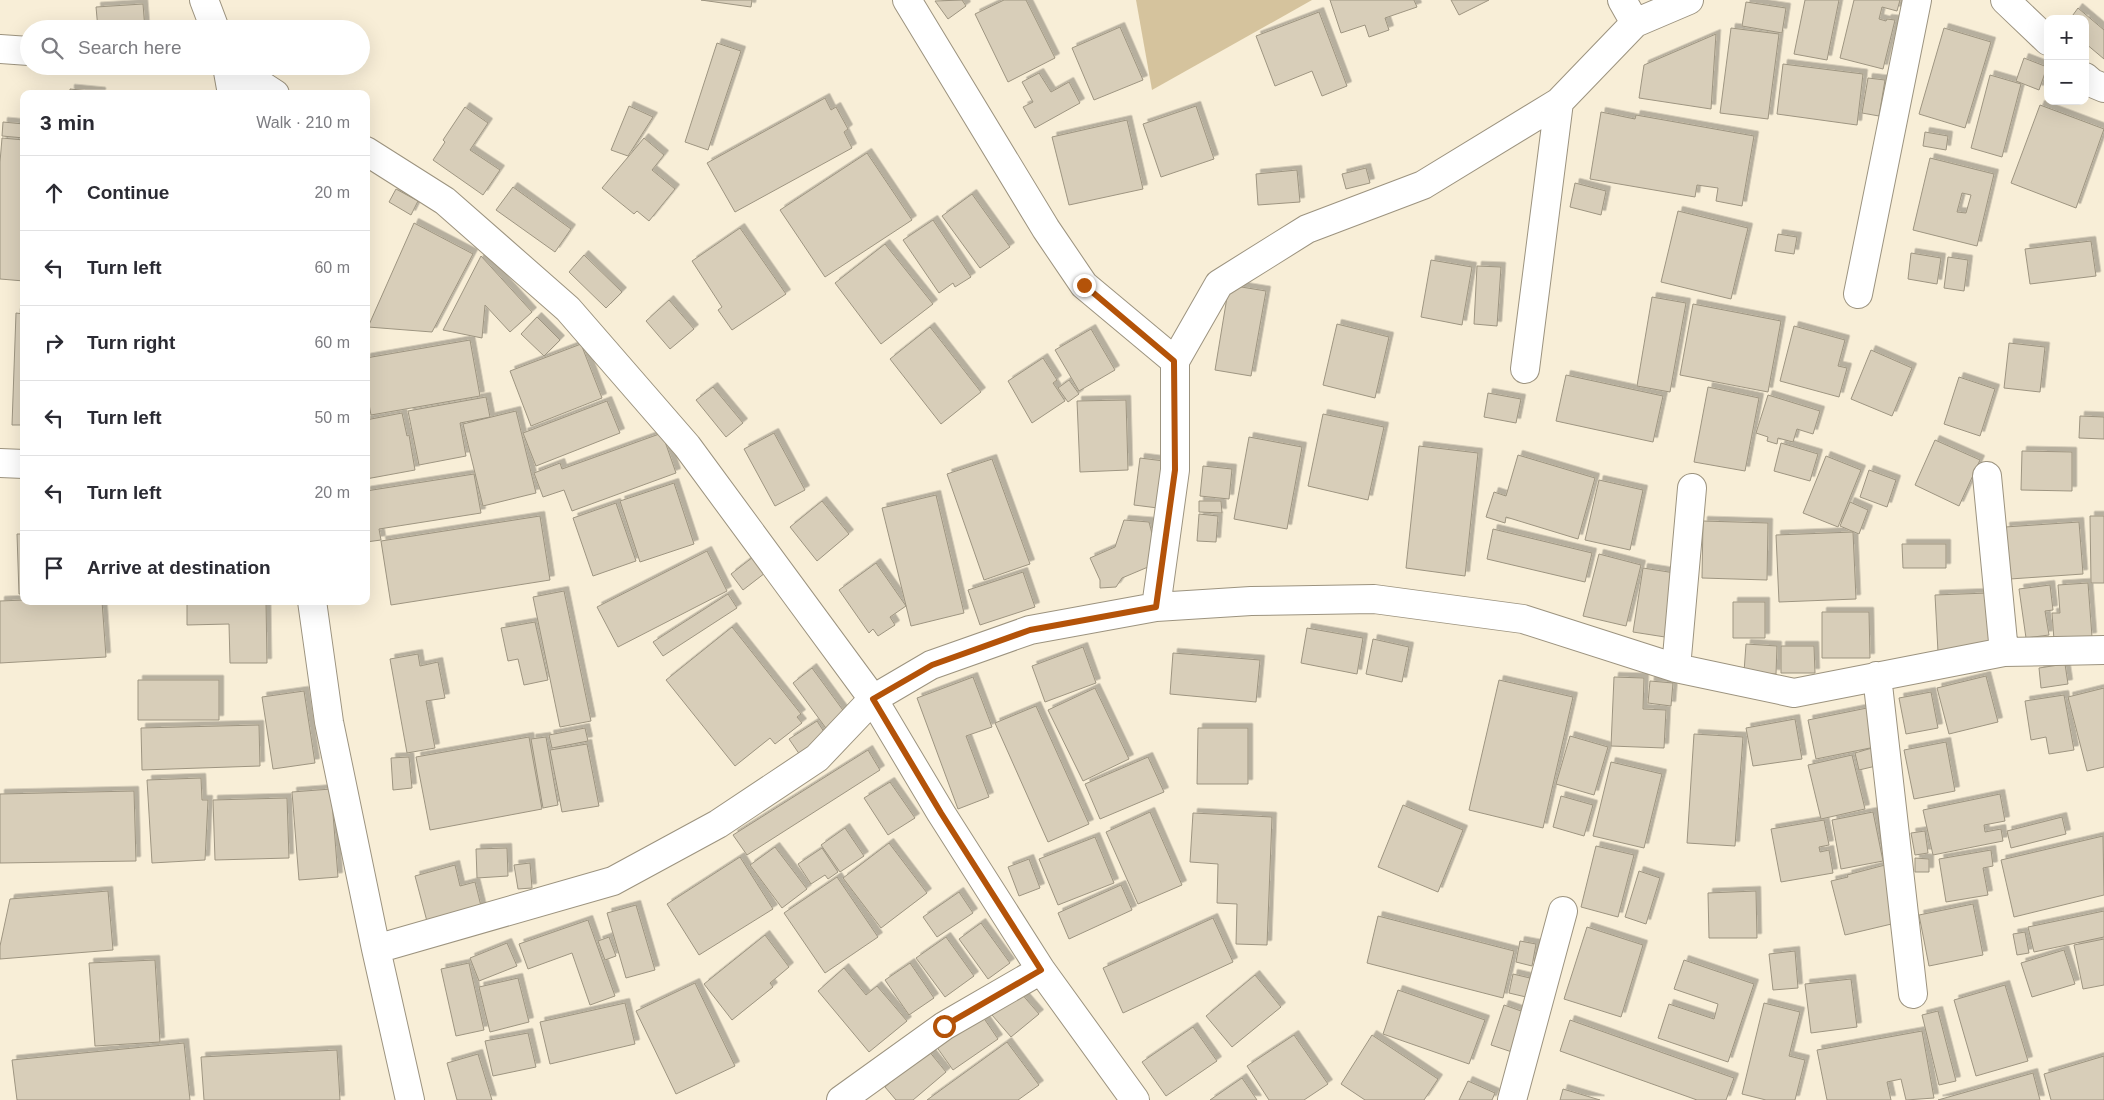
<!DOCTYPE html>
<html lang="en">
<head>
<meta charset="utf-8">
<style>
	:root { --surface:#fff; --page:#f7f7f7; --text:#2b2b33; --muted:#7c7c81; --line:#e1e1e2 }
	body { margin:0; font-family:Arial,sans-serif; background:var(--page); color:var(--text) }
	.controls { position:absolute; right:15px; top:15px; display:grid; overflow:hidden; border-radius:10px; box-shadow:0 5px 20px #0002 }
	.controls button { width:45px; height:45px; display:grid; place-items:center; padding:0; border:0; border-bottom:1px solid var(--line); background:var(--surface); color:var(--text); font:25px sans-serif }
	.stop { position:absolute; width:15px; height:15px; margin:-11px; border:4px solid #b45309; border-radius:50%; background:#fff }
	.stop.end { background:#b45309; border-color:#fff; box-shadow:0 1px 5px #0008 }
	.list { margin:0; padding:0; list-style:none }
	h2 { display:flex; justify-content:space-between; align-items:center; height:65px; margin:0; padding:0 20px; font-size:21px }
	h2 small { font-size:16px; font-weight:400; color:var(--muted) }
	.list li { display:grid; grid-template-columns:32px 1fr auto; gap:15px; align-items:center; box-sizing:border-box; height:75px; padding:0 20px; border-top:1px solid var(--line) }
	.list b { display:block; font-size:19px; white-space:nowrap }
	.list em { font-size:16px; font-style:normal; color:var(--muted) }
	.icon { flex:none; width:28px; height:28px; fill:none; stroke:currentColor; stroke-width:2; stroke-linecap:round; stroke-linejoin:round }
	.map { position:relative; flex:none; width:2104px; height:1100px; overflow:hidden }
	.search { position:absolute; background:var(--surface); box-shadow:0 5px 20px #0002; left:20px; top:20px; width:350px; height:55px; display:flex; align-items:center; gap:12px; box-sizing:border-box; padding:0 18px; border-radius:28px; color:var(--muted); font-size:19px }
	.panel { position:absolute; background:var(--surface); box-shadow:0 5px 20px #0002; left:20px; top:90px; width:350px; height:515px; border-radius:10px }
	.map>svg:first-child { display:block }
</style>
</head>
<body>
<div class="map">
<svg width="2104" height="1100" viewBox="0 0 2104 1100">
	<defs>
		<filter id="shadow"><feDropShadow dx="4.5" dy="-4.5" stdDeviation="0" flood-color="#0004"/></filter>
	</defs>
	<rect width="100%" height="100%" fill="#f8eed7"/>
	<path fill="#d5c39d" d="M1136,0H1312L1152,90Z"/>
	<path fill="#d8ceb9" stroke="#9e9581" fill-rule="evenodd" filter="url(#shadow)" d="M701,0H752L751,7Z
		M962,0L966,6L948,19L935,1Z
		M1004,0H1026L1055,58L1008,82L975,14Z
		M1330,0H1414L1417,7L1385,18L1389,30L1369,37L1365,25L1341,33Z
		M1451,0H1489L1459,15Z
		M1805,0H1839L1827,60L1794,54Z
		M1854,0H1900L1897,11L1882,7L1879,19L1886,21L1887,19L1895,20L1883,69L1840,58Z
		M1746,2L1786,8L1782,33L1742,26Z
		M143,4L145,29H98L96,7Z
		M2078,8L2104,30V59L2085,43V19H2070Z
		M1319,12L1347,86L1322,96L1312,71L1275,86L1256,36Z
		M1120,27L1143,80L1094,100L1072,48Z
		M1731,28L1779,34L1768,119L1720,113Z
		M1944,28L1991,42L1965,128L1919,114Z
		M1716,34L1711,109L1639,98L1644,65Z
		M717,43L741,51L708,150L685,142Z
		M2024,58L2047,67L2039,90L2016,81Z
		M1783,64L1863,74L1857,125L1777,114Z
		M1039,73L1051,92L1069,82L1080,103L1035,128L1023,107L1033,102L1022,82Z
		M1990,75L2021,84L2002,157L1971,148Z
		M1868,78L1885,80L1879,116L1862,113Z
		M70,89L101,92V94H70Z
		M825,98L831,110L836,107L848,129L844,132L852,148L735,212L707,163Z
		M2040,105L2104,129L2076,208L2011,183Z
		M629,106L653,117L628,156L611,150Z
		M1196,106L1214,159L1161,177L1143,124Z
		M465,107L488,123L470,150L500,170L483,195L433,160L445,142L443,140Z
		M1601,112L1635,119L1636,115L1754,136L1742,206L1716,201L1718,188L1697,185L1695,197L1590,179Z
		M1127,120L1143,189L1069,205L1052,137Z
		M3,122L24,124V138L2,136Z
		M1925,132L1948,136L1946,150L1923,146Z
		M2,138L24,140V281L0,279V162Z
		M644,138L664,155L652,170L675,189L649,221L637,211L634,214L602,188Z
		M867,153L912,220L825,277L780,210Z
		M1930,158L1994,174L1977,246L1913,230ZM1962,193L1971,195L1966,213L1957,212Z
		M1366,168L1370,183L1346,189L1342,174Z
		M1297,170L1300,202L1258,205L1256,174Z
		M1575,183L1606,191L1601,215L1570,207Z
		M513,187L571,229L555,252L496,210Z
		M396,189L418,201L411,215L389,202Z
		M972,194L1010,247L980,268L942,216Z
		M1678,211L1748,228L1731,299L1661,282Z
		M933,220L971,277L955,287L953,283L939,293L903,240Z
		M414,223L473,254L432,332L368,327Z
		M740,228L786,294L732,330L718,310L722,307L692,261Z
		M1778,234L1797,237L1794,254L1775,251Z
		M2091,241L2096,276L2030,284L2025,249Z
		M885,244L933,304L881,344L835,283Z
		M1911,253L1941,258L1937,284L1908,279Z
		M584,255L622,292L606,308L569,272Z
		M481,256L532,312L510,332L485,305L482,338L443,330Z
		M1948,257L1968,260L1964,291L1944,288Z
		M1431,260L1472,267L1462,325L1421,317Z
		M1477,266L1501,267L1497,326L1474,324Z
		M1229,285L1266,291L1251,376L1215,370Z
		M1652,297L1686,303L1670,392L1637,386Z
		M669,300L694,329L670,349L646,321Z
		M1693,304L1781,321L1768,392L1680,375Z
		M16,313L24,314V425H12Z
		M537,317L560,340L544,356L521,334Z
		M1337,324L1389,337L1375,398L1323,385Z
		M1794,326L1845,340L1838,366L1847,368L1839,397L1780,381Z
		M930,327L981,392L941,424L890,359Z
		M1091,329L1115,370L1079,391L1055,350Z
		M470,340L480,396L371,415L366,388V358Z
		M2009,343L2045,347L2040,392L2004,388Z
		M581,344L602,398L531,426L510,371Z
		M1871,350L1912,368L1892,416L1851,399Z
		M1043,358L1057,380L1053,383L1065,401L1032,423L1008,381Z
		M1566,375L1663,396L1653,442L1556,421Z
		M1959,377L1995,389L1980,436L1944,424Z
		M1069,380L1079,394L1068,402L1058,388Z
		M713,387L743,423L726,437L696,400Z
		M1708,387L1759,398L1745,471L1694,462Z
		M1488,393L1521,399L1516,423L1484,417Z
		M1768,395L1820,411L1813,434L1797,429L1793,442L1778,438L1777,444L1767,441L1768,437L1756,433Z
		M486,397L490,417L460,423L466,456L419,465L408,411Z
		M1126,400L1128,470L1080,472L1077,401Z
		M607,401L620,433L536,466L523,433Z
		M516,411L536,493L483,506L463,424Z
		M402,413L407,436L409,435L415,470L366,479V420Z
		M1323,414L1384,427L1368,500L1308,486Z
		M2080,416L2104,417V439L2079,438Z
		M662,433L676,473L572,511L564,490L543,497L534,473L560,463L562,469Z
		M774,433L805,490L775,506L744,449Z
		M1249,437L1302,447L1287,529L1234,519Z
		M1935,440L1980,460L1959,506L1915,485Z
		M1781,443L1818,454L1810,481L1774,471Z
		M1419,446L1478,453L1465,576L1406,568Z
		M2022,451L2072,452V491L2021,490Z
		M1518,455L1595,478L1578,539L1506,517L1505,523L1486,517L1494,492L1506,496Z
		M1826,456L1861,470L1838,527L1803,513Z
		M1140,458L1164,461L1158,508L1134,505Z
		M992,459L1030,564L984,580L947,474Z
		M1203,466L1232,469L1229,499L1200,496Z
		M1869,470L1896,480L1887,507L1860,497Z
		M474,474L481,513L379,529L381,540L366,542V491Z
		M1599,480L1643,490L1630,550L1585,540Z
		M674,483L694,544L640,562L620,501Z
		M936,495L964,613L911,626L882,508Z
		M822,501L849,534L817,561L790,527Z
		M1199,501H1221L1222,513L1199,512Z
		M1850,502L1868,510L1859,534L1840,526Z
		M616,503L636,561L593,576L573,518Z
		M1199,514L1218,516L1216,542L1197,541Z
		M540,516L550,580L391,605L381,541Z
		M2090,516H2104V583H2091Z
		M1124,520L1149,522L1156,549L1148,567L1122,578L1116,587L1100,588V580L1090,558L1115,547Z
		M1703,521L1768,523L1767,580L1702,578Z
		M2079,522L2083,574L2010,579L2005,527Z
		M1493,529L1592,553L1585,582L1487,559Z
		M1853,532L1856,599L1779,602L1776,535Z
		M17,534H24V594H19Z
		M1902,544H1946V568H1903Z
		M707,551L727,591L618,647L597,607Z
		M1599,554L1641,565L1626,626L1583,616Z
		M753,557L765,573L743,590L731,574Z
		M876,563L906,606L890,617L895,625L878,636L873,629L869,633L839,590Z
		M1643,568L1675,573L1665,637L1633,632Z
		M1023,572L1035,607L980,625L968,590Z
		M2088,583L2092,637L2054,640L2052,613H2060L2058,585Z
		M2050,585L2053,610L2045,611L2049,635L2026,638L2019,589Z
		M564,591L591,721L560,727L533,597Z
		M1988,593L1991,651L1938,652L1935,595Z
		M728,594L737,608L663,656L653,642Z
		M24,600L102,601L106,657L0,663V601Z
		M187,601H266L267,663H230L229,624L187,625Z
		M1733,602H1765V638H1733Z
		M1822,612H1869L1870,658H1822Z
		M535,622L548,680L524,685L518,659L508,661L501,628Z
		M732,627L801,714L797,717L802,723L775,744L770,738L735,766L666,680Z
		M1307,628L1363,638L1357,674L1301,663Z
		M1373,639L1409,647L1402,682L1366,674Z
		M1746,644L1777,646L1776,674L1744,672Z
		M1781,646H1814L1815,673H1781Z
		M1083,647L1096,683L1045,702L1032,666Z
		M1173,653L1260,660L1256,702L1170,694Z
		M418,654L420,666L438,662L445,698L426,701L435,748L407,753L390,659Z
		M2065,664L2068,684L2041,688L2039,668Z
		M812,668L848,717L828,731L793,683Z
		M1986,676L1998,722L1949,734L1937,688Z
		M973,677L992,727L966,736L989,797L958,809L917,698Z
		M1614,677L1644,678L1643,709L1666,710L1664,748L1611,746Z
		M138,680H219V720H138Z
		M1499,680L1573,697L1543,828L1469,810Z
		M1650,681L1673,683L1671,706L1648,703Z
		M1095,688L1129,759L1083,781L1048,710Z
		M2104,688V767L2087,771L2068,697Z
		M304,691L315,763L273,769L262,697Z
		M1931,692L1938,728L1906,734L1899,698Z
		M2064,695L2074,750L2049,754L2046,737L2031,740L2025,701Z
		M1036,706L1089,824L1048,842L995,723Z
		M1867,708L1875,747L1816,759L1808,720Z
		M1795,719L1802,759L1753,766L1746,728Z
		M817,721L828,738L800,755L789,739Z
		M259,725L260,766L142,770L141,728Z
		M585,728L588,741L552,748L549,735Z
		M1198,728H1248V784H1197Z
		M1694,734L1743,737L1735,846L1687,843Z
		M1570,736L1608,747L1594,795L1556,784Z
		M529,737L542,809L430,830L416,757Z
		M546,737L558,805L543,808L531,739Z
		M1946,742L1955,791L1914,799L1904,750Z
		M587,744L599,806L562,812L550,750Z
		M1872,748L1876,766L1859,770L1855,753Z
		M868,750L880,770L747,855L733,835Z
		M1852,755L1865,809L1821,819L1808,765Z
		M409,757L412,788L393,790L391,758Z
		M1148,757L1164,792L1100,819L1085,784Z
		M1611,762L1662,774L1644,848L1593,836Z
		M201,778L202,800H208L205,860L152,863L147,780Z
		M890,782L915,818L888,835L864,798Z
		M331,789L338,877L299,880L292,792Z
		M134,791L136,861L0,863V794Z
		M2000,794L2005,821L1984,825L1985,832L2001,829L2003,841L1933,855L1923,810Z
		M1561,796L1593,805L1584,836L1553,827Z
		M287,798L289,858L215,860L213,800Z
		M1403,805L1463,830L1438,892L1378,867Z
		M1150,812L1182,885L1138,904L1106,832Z
		M1873,812L1883,861L1841,869L1832,820Z
		M1193,813L1272,817L1267,945L1236,944L1237,904L1217,903L1218,864L1190,862Z
		M2062,817L2066,834L2011,848L2007,831Z
		M1824,820L1829,845L1819,847L1820,852L1829,850L1833,873L1781,882L1771,829Z
		M845,828L864,856L840,872L821,845Z
		M1925,831L1928,853L1915,855L1911,833Z
		M2103,836L2104,895L2014,917L2001,860Z
		M1095,837L1114,883L1058,905L1039,859Z
		M889,843L927,893L881,928L843,878Z
		M1596,846L1634,855L1618,917L1581,907Z
		M775,847L807,889L782,908L750,865Z
		M507,848L508,876L477,878L476,849Z
		M822,848L838,872L828,879L825,875L811,884L798,864Z
		M1991,850L1993,866L1983,868L1988,895L1946,902L1939,859Z
		M740,857L773,909L699,955L667,904Z
		M1915,858L1929,859V872H1915Z
		M1029,859L1040,888L1019,896L1008,867Z
		M530,863L532,888L518,889L514,865Z
		M455,865L460,886L475,882L483,914L429,929L415,876Z
		M1885,865L1900,922L1845,935L1831,881L1848,877L1847,875Z
		M1639,871L1660,878L1646,924L1625,917Z
		M837,877L878,937L825,973L784,913Z
		M1121,885L1132,910L1069,939L1058,913Z
		M108,891L113,950L0,959V946L10,899Z
		M1756,891L1757,938H1709L1708,893Z
		M959,892L973,913L937,937L923,917Z
		M1973,904L1983,955L1929,966L1919,915Z
		M636,905L655,970L626,978L607,913Z
		M2104,911V937L2034,952L2028,927Z
		M1378,916L1514,951L1503,998L1367,963Z
		M1213,918L1233,962L1123,1013L1103,968Z
		M588,920L615,996L590,1005L572,953L528,969L519,944Z
		M981,923L1010,963L988,979L959,939Z
		M1587,927L1643,945L1621,1017L1564,999Z
		M2025,932L2029,953L2017,955L2013,934Z
		M765,935L789,967L770,983L773,987L732,1020L704,984Z
		M609,937L616,956L605,960L598,941Z
		M946,937L974,976L945,997L916,958Z
		M2104,939V985L2083,989L2074,945Z
		M1520,941L1536,944L1532,966L1516,962Z
		M507,943L517,966L479,981L470,958Z
		M2064,950L2075,984L2032,997L2021,963Z
		M1795,951L1798,988L1773,990L1769,954Z
		M155,960L160,1042L95,1046L89,963Z
		M1684,960L1754,984L1728,1062L1658,1038L1669,1004L1714,1019L1718,1004L1674,989Z
		M469,963L484,1030L456,1036L441,969Z
		M910,963L934,998L909,1015L885,980Z
		M844,968L866,995L877,986L907,1021L869,1052L818,991Z
		M1513,974L1530,978L1526,997L1509,993Z
		M1255,975L1281,1007L1232,1047L1206,1016Z
		M518,978L529,1022L490,1032L479,987Z
		M1851,979L1857,1027L1811,1033L1805,984Z
		M695,983L735,1066L676,1094L636,1011Z
		M2005,985L2028,1061L1976,1076L1954,1000Z
		M1398,990L1485,1020L1469,1064L1383,1034Z
		M1020,992L1039,1014L1011,1037L992,1015Z
		M625,1003L635,1044L550,1064L540,1022Z
		M1764,1003L1800,1012L1789,1056L1805,1060L1795,1100H1766L1742,1094Z
		M1504,1005L1524,1012L1512,1052L1491,1045Z
		M1938,1011L1956,1081L1939,1085L1922,1015Z
		M981,1014L998,1039L953,1070L936,1046Z
		M1570,1020L1734,1078L1726,1100H1697L1560,1051Z
		M1193,1027L1217,1061L1166,1096L1142,1062Z
		M1922,1031L1934,1098L1906,1100L1901,1079L1887,1082L1891,1100H1827L1817,1050Z
		M528,1033L536,1067L493,1076L485,1041Z
		M1294,1035L1328,1084L1304,1100H1269L1247,1066Z
		M1372,1035L1438,1079L1424,1100H1365L1341,1084Z
		M1007,1042L1039,1085L1018,1100H927Z
		M184,1043L190,1100H17L12,1060Z
		M337,1050L340,1100H204L201,1057Z
		M928,1050L946,1072L913,1100H896L885,1087Z
		M478,1054L492,1100H457L447,1063Z
		M2104,1056V1100H2051L2044,1074Z
		M2033,1073L2040,1100H1938Z
		M1242,1078L1257,1100H1210Z
		M1468,1081L1495,1093L1492,1100H1459Z
		M1563,1089L1600,1100H1560Z"/>
	<g fill="none" stroke-linecap="round" stroke-linejoin="round">
		<g stroke="#9c937f" stroke-width="30">
			<path id="minor" d="M204,0L215,29
				M907,0L1046,229L1084,285L1175,361
				M1622,0L1635,23
				M2005,0L2048,41
				M0,49L29,51
				M227,66L232,94
				M232,66L275,94
				M2085,77L2092,83L2104,88
				M366,151L445,201L568,309L687,446L873,699L941,813L1041,970L1135,1100
				M1858,294L1917,0
				M1525,369L1559,102
				M0,463L24,464
				M1987,476L2004,652
				M312,601L329,722L376,949L410,1100
				M1156,607L1175,470V361L1219,284L1307,229L1423,185L1559,102L1635,23L1689,0
				M1676,668L1692,488
				M1877,676L1913,994
				M376,949L613,881L718,824L817,758L873,699L931,665L1030,630L1156,607L1251,601L1374,599L1523,619L1676,668L1794,693L2004,652L2104,650
				M841,1100L944,1026L1041,970
				M1512,1100L1563,911"/>
		</g>
		<use href="#minor" stroke="#fff" stroke-width="28"/>
	</g>
	<g fill="none" stroke-linecap="round" stroke-linejoin="round">
		<path stroke="#b45309" stroke-width="6" d="M944,1026L1041,970L941,813L873,699L932,665L1030,630L1156,607L1175,470L1174,361L1084,285"/>
	</g>
</svg>
<div class="controls">
<button>+</button>
<button>−</button>
</div>
<div class="stop" style="left:944px;top:1026px"></div>
<div class="stop end" style="left:1084px;top:285px"></div>
<div class="search"><svg class="icon" aria-label="search" viewBox="0 0 24 24"><circle cx="10" cy="10" r="6"/><path d="M15 15l6 6"/></svg>Search here</div>
<section class="panel">
<h2>3 min<small>Walk · 210 m</small></h2>
<ul class="list">
<li><svg class="icon" aria-label="ahead" viewBox="0 0 24 24"><path d="M12 20V5M6 11l6-6 6 6"/></svg><div><b>Continue</b></div><em>20 m</em></li>
<li><svg class="icon" aria-label="left" viewBox="0 0 24 24"><path d="M17 20v-9H6M10 6l-5 5 5 5"/></svg><div><b>Turn left</b></div><em>60 m</em></li>
<li><svg class="icon" aria-label="right" viewBox="0 0 24 24"><path d="M7 20v-9h11M14 6l5 5-5 5"/></svg><div><b>Turn right</b></div><em>60 m</em></li>
<li><svg class="icon" aria-label="left" viewBox="0 0 24 24"><path d="M17 20v-9H6M10 6l-5 5 5 5"/></svg><div><b>Turn left</b></div><em>50 m</em></li>
<li><svg class="icon" aria-label="left" viewBox="0 0 24 24"><path d="M17 20v-9H6M10 6l-5 5 5 5"/></svg><div><b>Turn left</b></div><em>20 m</em></li>
<li><svg class="icon" aria-label="arrive" viewBox="0 0 24 24"><path d="M6 21V4h12l-3 4 3 4H6"/></svg><div><b>Arrive at destination</b></div></li>
</ul>
</section>
</div>
</body>
</html>
